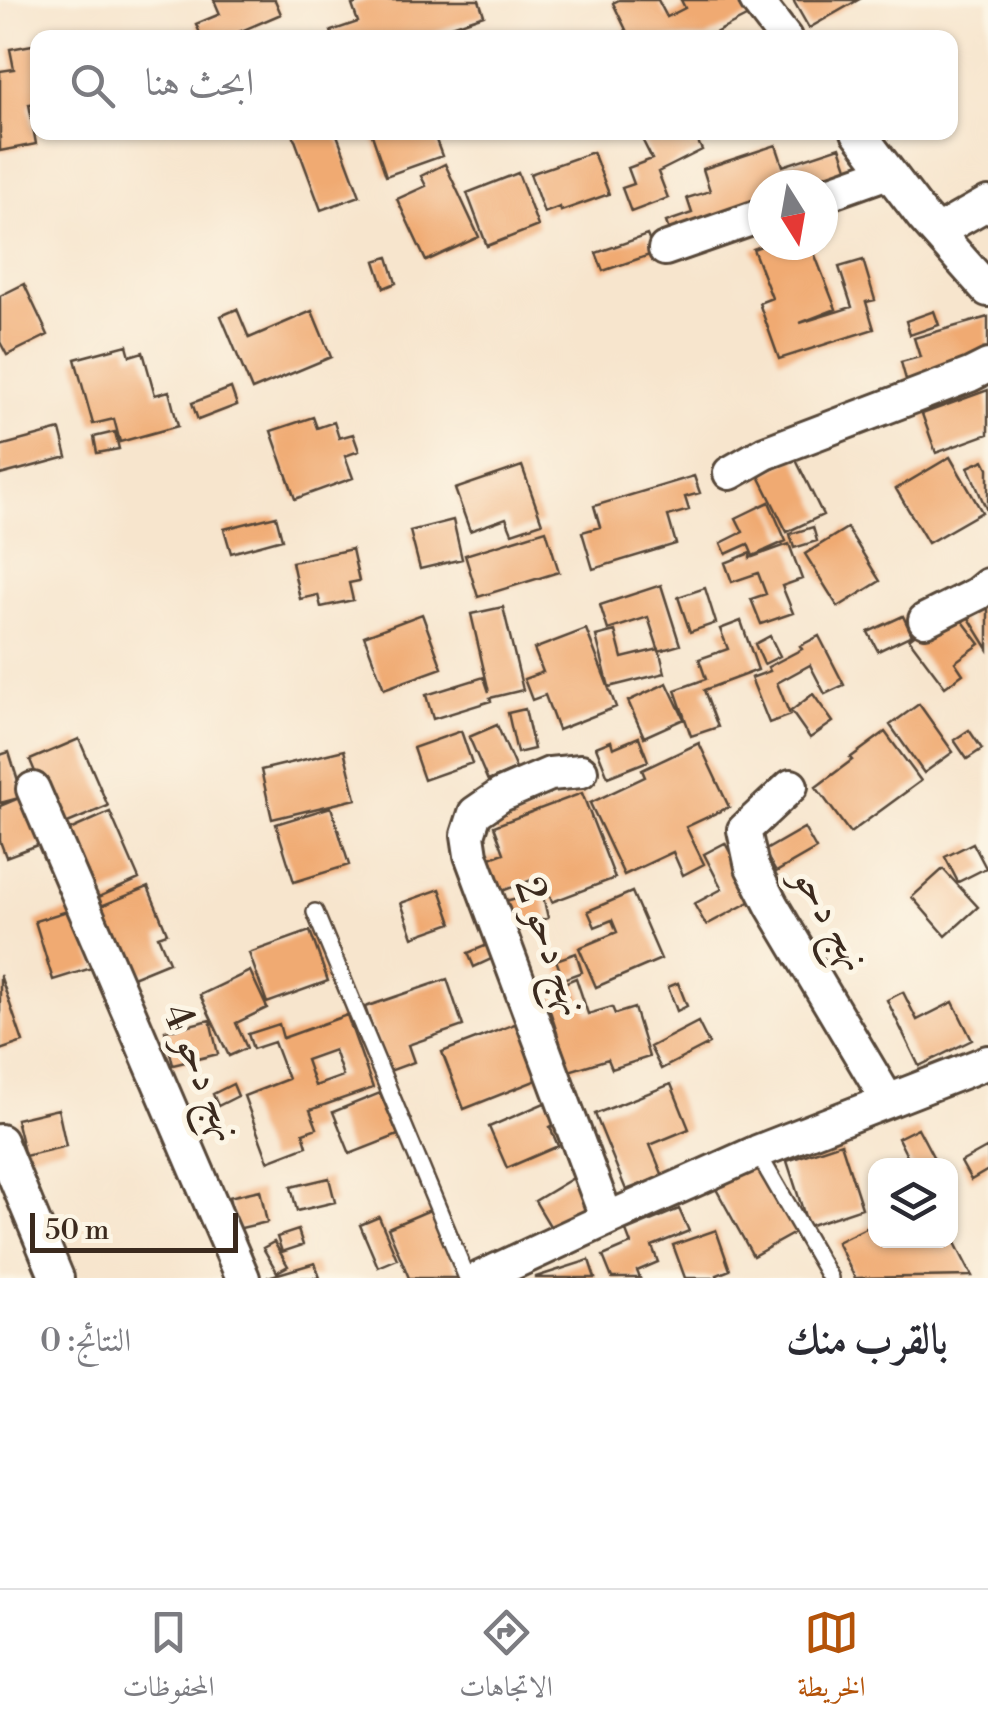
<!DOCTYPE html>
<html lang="ar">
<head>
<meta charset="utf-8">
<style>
	:root { --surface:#fff; --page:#f7f7f7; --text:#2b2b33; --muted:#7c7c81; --line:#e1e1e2; --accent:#b45309 }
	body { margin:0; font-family:"Libre Bodoni",Amiri,serif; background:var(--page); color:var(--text); direction:rtl }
	.controls { position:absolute; right:30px; bottom:30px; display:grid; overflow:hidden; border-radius:20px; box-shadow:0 2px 8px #0004 }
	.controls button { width:90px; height:90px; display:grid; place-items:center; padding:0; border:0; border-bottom:2px solid var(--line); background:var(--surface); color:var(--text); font:50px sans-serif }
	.compass { position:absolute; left:748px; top:170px; width:90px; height:90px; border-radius:50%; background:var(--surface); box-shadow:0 2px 8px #0004; rotate:169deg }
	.scale { position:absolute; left:30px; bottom:25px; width:208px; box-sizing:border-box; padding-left:10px; border:5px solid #3b2a1e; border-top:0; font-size:28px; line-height:35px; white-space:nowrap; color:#3b2a1e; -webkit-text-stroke:8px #fcf5e5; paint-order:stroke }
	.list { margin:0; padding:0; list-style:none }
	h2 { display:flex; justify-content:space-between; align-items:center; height:130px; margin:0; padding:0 40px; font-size:42px }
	h2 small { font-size:32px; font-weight:400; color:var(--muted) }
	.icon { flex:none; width:55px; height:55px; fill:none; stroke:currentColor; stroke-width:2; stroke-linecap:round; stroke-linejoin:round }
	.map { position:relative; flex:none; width:988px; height:1278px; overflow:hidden; direction:ltr }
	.search { position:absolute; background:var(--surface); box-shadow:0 2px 8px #0004; left:30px; right:30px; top:30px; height:110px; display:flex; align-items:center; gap:25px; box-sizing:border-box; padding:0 35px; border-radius:20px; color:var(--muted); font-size:38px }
	.sheet { height:310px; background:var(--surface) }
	nav { display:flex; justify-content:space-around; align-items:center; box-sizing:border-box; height:140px; border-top:2px solid var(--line); background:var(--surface); font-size:28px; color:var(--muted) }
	nav a { display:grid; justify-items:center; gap:5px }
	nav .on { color:var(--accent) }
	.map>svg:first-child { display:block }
</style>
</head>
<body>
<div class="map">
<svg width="988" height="1278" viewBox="0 0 988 1278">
	<rect width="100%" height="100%" fill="#fcf5e5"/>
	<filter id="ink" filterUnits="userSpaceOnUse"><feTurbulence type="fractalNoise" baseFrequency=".01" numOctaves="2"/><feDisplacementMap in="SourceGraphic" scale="20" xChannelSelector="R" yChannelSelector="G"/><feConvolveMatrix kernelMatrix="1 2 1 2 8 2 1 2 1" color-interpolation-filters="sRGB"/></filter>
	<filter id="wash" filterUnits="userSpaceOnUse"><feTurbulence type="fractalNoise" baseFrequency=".0048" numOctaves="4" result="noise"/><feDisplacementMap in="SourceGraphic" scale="40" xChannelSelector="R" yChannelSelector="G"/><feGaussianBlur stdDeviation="2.25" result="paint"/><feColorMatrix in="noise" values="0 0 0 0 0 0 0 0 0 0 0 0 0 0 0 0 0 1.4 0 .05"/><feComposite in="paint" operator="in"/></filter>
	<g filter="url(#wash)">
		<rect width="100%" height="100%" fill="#f7e5cd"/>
		<g id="blocks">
			<path fill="#f0aa72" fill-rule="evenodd" d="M214,0H275L281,14L225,38H202L196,24L220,14Z
				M367,0H479L484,15L417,38H333L331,31L358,22L352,5Z
				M619,0H658L667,17L685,8L681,0H740L748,16L705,38H630L613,3Z
				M793,0H858L809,28Z
				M38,44V103L29,104L36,144L0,151V71L14,69L10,49Z
				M292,132H336L360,196L321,210Z
				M371,132H433L442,156L386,176Z
				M651,132H693L702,150L658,172L668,198L631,212L622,188L634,184L628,168L652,159L641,137Z
				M776,145L783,166L840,147L851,179L823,185H763V208L672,239L666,222L692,213L687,198L710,191L703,169Z
				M593,152L609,194L561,211L560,207L544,213L530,174Z
				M445,164L479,237L426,261L397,199L426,186L421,176Z
				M518,173L538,226L487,246L467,193Z
				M647,235L651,245L670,248L603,271L596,253Z
				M764,245H811L836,309L800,323L852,307L839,267L863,260L875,300L866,302L874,329L779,359L759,303L772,298L753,249Z
				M388,257L396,283L384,288L375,261Z
				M24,284L48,335L7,355L0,342V296Z
				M237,309L249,338L312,311L331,357L252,390L221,316Z
				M934,311L939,325L910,335L906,321Z
				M988,317V364L908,387L901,362L920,357L914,338Z
				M127,345L130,356L143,352L155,395L169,391L178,426L120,442L114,419L93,424L75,359Z
				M231,388L237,405L198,420L192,403Z
				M988,390V434L936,453L922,414Z
				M313,417L317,428L334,422L339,438L353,434L359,451L345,456L353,478L295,499L271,431Z
				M60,430L67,457L0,475V446Z
				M115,432L119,449L97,453L94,437Z
				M950,457L982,512L928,543L896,489Z
				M795,458L823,515L787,532L759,476Z
				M984,460L988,468V513L968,467Z
				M522,466L542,523L512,533L506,518L470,531L455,489Z
				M694,476L700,493L685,497L689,510L668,516L676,544L593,569L582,532L600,527L594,506Z
				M769,502L786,541L753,556L748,544L726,554L721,543L743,532L736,518Z
				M276,516L282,539L231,553L224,529Z
				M453,520L462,559L420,569L410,531Z
				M813,527L817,541L794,548L790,534Z
				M847,528L880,581L838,607L805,554Z
				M546,530L559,572L478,597L465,555Z
				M789,544L802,579L782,586L793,613L761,624L751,599L766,594L758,573L732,582L725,563L750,553V558Z
				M352,549L359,581L349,583L353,600L321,607L318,595L300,599L292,562Z
				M661,585L680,645L659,651L648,617L608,630L600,605Z
				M705,588L716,623L690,632L678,597Z
				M988,602V649L967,615Z
				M503,607L523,690L490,698L491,701L433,719L426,695L484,677L489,692L471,614Z
				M952,607L980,644L955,662L963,674L945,687L909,639Z
				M422,614L442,668L384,689L364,636Z
				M903,616L912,635L878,651L868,632Z
				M741,621L758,670L704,690L718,727L691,736L675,690L706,679L699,659L728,649L720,629Z
				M586,629L616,707L558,730L545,695L532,700L524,679L543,672L534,649Z
				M615,631L622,658L659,649L665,673L609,687L596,636Z
				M770,636L780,656L764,664L755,644Z
				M819,636L844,685L825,694L810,665L777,683L790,715L769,723L751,678L770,671L768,667L802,649L800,646Z
				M667,683L684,719L644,737L628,701Z
				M813,694L833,722L810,738L791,711Z
				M919,704L953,752L924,773L890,725Z
				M525,709L534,749L517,753L508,713Z
				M497,725L516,769L488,781L469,737Z
				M969,730L982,749L967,759L954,740Z
				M461,731L472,763L424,780L413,748Z
				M885,732L921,781L850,833L816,787L852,760L850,758Z
				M639,737L648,761L608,777L596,747L611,741L613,748Z
				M79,739L108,806L58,827L30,760Z
				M699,743L729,807L686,827L704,864L683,875L673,852L624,875L590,803L645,777L642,770Z
				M344,750L356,799L272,819L261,770Z
				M9,752L23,797L43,843L6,857L0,841V806L19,798L0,803V755Z
				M582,793L615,878L552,902L542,876L497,893L485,860L504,853L494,826Z
				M331,807L349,865L294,882L276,824Z
				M110,812L139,879L92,900L63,833Z
				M804,828L816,849L776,872L764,851Z
				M725,843L755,899L706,925L694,904L722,889L704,854Z
				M973,843L986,868L958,882L945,857Z
				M943,869L978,907L946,936L912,897Z
				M148,887L167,933L158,936L169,962L125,980L96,908Z
				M440,889L452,923L413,937L401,903Z
				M542,892L548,918L511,927L505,901Z
				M632,892L661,959L596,987L579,948L617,932L612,920L595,927L588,911Z
				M77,908L95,967L53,980L35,921Z
				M310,931L328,981L267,1003L249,953Z
				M492,943L498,956L474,967L468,953Z
				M576,953L582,972L563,979L556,960Z
				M250,971L267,1008L236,1023L247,1048L229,1056L200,995Z
				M0,975L23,1042L0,1050Z
				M576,978L588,1014L612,1007L615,1014L634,1008L649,1057L612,1069L608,1059L569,1071L547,1001L567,995L564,983Z
				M447,979L463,1026L408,1045L414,1062L387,1072L365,1007Z
				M678,983L687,1006L677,1011L668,987Z
				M903,992L917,1020L953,1002L972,1040L919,1066L887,1000Z
				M347,1015L373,1088L310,1110L317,1128L303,1133L307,1146L268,1161L244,1096L288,1079L274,1042L253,1049L248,1034L279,1024L283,1038ZM334,1050L343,1076L315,1086L306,1060Z
				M210,1020L218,1054L173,1065L165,1031Z
				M525,1020L547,1076L464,1109L442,1052Z
				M698,1022L709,1044L661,1069L650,1047Z
				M233,1084L238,1096L218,1106L213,1094Z
				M671,1084L689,1129L650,1145L663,1176L626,1190L595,1114Z
				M380,1093L398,1135L350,1154L333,1112Z
				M556,1098L566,1120L550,1127L558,1146L507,1168L489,1127Z
				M58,1109L66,1146L25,1156L16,1119Z
				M918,1128L938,1166H912L898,1138Z
				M841,1143L862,1208L808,1226L787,1161Z
				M988,1147V1170L971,1180L961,1162Z
				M755,1153L798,1231L753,1256L710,1178Z
				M580,1174L598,1204L553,1231L535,1201Z
				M329,1178L335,1202L297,1211L291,1187Z
				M260,1190L267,1222L237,1229L229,1197Z
				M679,1209L689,1231L652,1246L658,1262L637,1271L640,1278H612L603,1256L631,1244L626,1231Z
				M430,1210L459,1278H409L388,1228Z
				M379,1217L397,1259L378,1267L360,1225Z
				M876,1223V1240H929L930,1243L935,1240H950V1233L972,1276L855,1278L837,1242Z
				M298,1230L303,1245L282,1252L277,1237Z
				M716,1230L730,1270L717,1275L718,1278H685L673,1245Z
				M274,1242L288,1266L277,1272L263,1248Z
				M589,1260L595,1278H536V1277Z
				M315,1263L320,1278H268V1277Z"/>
		</g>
	</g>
	<g filter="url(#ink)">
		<use href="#blocks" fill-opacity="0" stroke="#574638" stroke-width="2.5"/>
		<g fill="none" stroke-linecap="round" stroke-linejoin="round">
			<g stroke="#574638" stroke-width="20">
				<path id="service" d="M315,912L467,1278
					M757,1152L830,1278"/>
			</g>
			<g stroke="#574638" stroke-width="38">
				<path id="minor" d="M756,0L785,38
					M858,132L923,217L988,290
					M823,195L888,172
					M937,232L988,203
					M665,249L763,215
					M730,473L765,453L970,375L988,366
					M925,620L977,594L988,585
					M581,771L550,774L501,795L475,813L468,835L471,855L607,1219
					M791,786L744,830L752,867L772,906L888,1101
					M33,789L243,1278
					M0,1141L57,1278
					M480,1278L607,1219L757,1152L988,1062"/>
			</g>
			<use href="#service" stroke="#fff" stroke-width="15"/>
			<use href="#minor" stroke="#fff" stroke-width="32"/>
		</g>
	</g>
	<g text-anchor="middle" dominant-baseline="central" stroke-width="10" stroke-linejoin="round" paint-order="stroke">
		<g font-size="40" fill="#3b2a1e" stroke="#fcf5e5">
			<text transform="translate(831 919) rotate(60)">نهج دحو</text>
			<text transform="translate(551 947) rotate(70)">نهج دحو 2</text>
			<text transform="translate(202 1073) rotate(67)">نهج دحو 4</text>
		</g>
	</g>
</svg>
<div class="controls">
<button><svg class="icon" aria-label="layers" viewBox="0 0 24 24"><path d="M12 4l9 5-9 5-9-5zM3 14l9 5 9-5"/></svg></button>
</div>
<svg class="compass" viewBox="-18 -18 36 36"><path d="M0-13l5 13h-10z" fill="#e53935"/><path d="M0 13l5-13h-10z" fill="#7c7c81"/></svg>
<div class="scale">50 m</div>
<div class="search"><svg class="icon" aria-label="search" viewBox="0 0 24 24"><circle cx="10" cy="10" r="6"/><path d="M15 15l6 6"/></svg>ابحث هنا</div>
</div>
<section class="sheet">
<h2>بالقرب منك<small>النتائج: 0</small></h2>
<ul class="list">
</ul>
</section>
<nav>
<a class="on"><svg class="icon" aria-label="map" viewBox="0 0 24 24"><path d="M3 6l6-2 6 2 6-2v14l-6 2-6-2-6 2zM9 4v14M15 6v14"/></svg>الخريطة</a>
<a><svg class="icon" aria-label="directions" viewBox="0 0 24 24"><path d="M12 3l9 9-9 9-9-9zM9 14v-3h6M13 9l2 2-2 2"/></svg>الاتجاهات</a>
<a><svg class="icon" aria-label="saved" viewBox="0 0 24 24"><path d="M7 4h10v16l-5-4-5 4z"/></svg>المحفوظات</a>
</nav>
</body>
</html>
